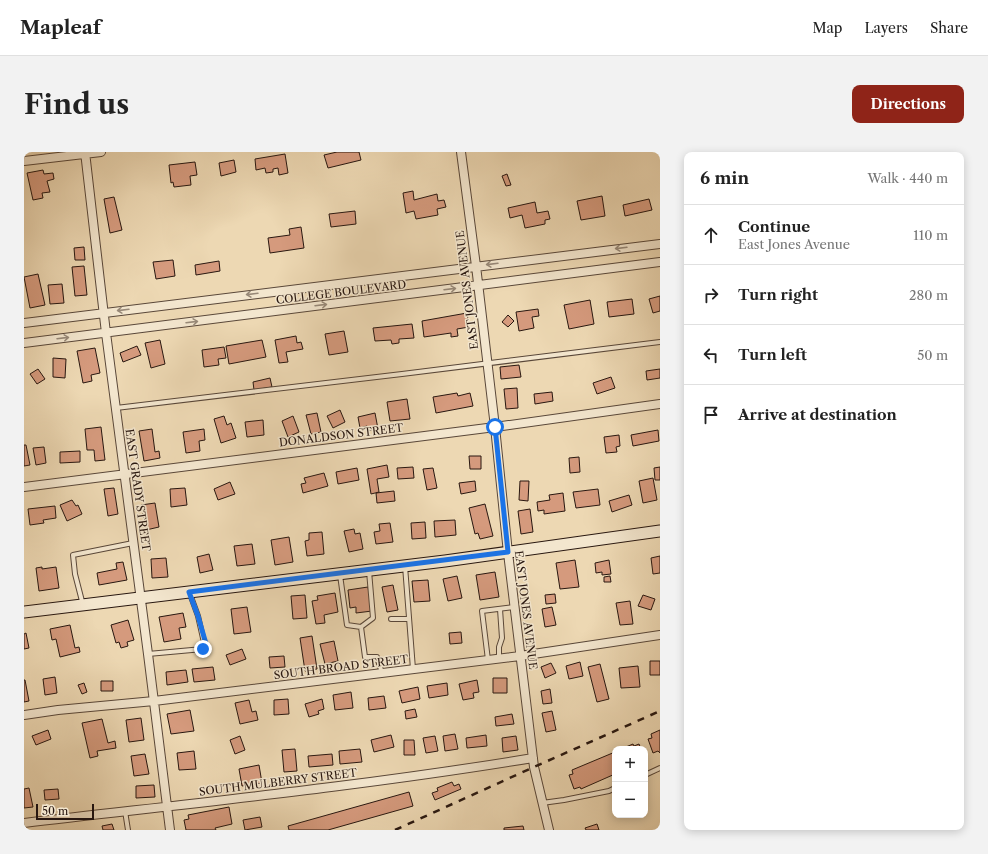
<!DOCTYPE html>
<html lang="en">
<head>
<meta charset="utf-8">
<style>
	:root { --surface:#fff; --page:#f2f2f2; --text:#222; --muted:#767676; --line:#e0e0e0; --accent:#8f2418 }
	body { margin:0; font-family:"Libre Caslon Text",serif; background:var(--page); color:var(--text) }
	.controls { position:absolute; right:12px; bottom:12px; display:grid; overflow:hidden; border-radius:8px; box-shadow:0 2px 10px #0003 }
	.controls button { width:36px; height:36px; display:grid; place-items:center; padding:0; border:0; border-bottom:1px solid var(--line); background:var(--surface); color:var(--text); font:20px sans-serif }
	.scale { position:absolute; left:12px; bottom:10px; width:58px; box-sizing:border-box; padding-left:4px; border:2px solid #281710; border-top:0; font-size:11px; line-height:14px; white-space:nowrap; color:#281710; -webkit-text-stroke:3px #f3e6ce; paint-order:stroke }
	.stop { position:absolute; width:12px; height:12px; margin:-9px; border:3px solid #1a73e8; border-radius:50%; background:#fff }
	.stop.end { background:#1a73e8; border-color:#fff; box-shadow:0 1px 4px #0008 }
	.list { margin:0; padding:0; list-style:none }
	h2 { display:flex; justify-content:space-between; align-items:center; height:52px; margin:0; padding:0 16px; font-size:17px }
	h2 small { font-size:13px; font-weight:400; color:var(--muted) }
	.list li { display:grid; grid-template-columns:26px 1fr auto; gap:12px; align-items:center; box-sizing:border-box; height:60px; padding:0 16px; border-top:1px solid var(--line) }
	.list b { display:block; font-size:15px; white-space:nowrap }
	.list p { margin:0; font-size:13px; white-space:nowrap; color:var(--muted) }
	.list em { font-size:13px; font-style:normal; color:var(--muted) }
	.icon { flex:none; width:22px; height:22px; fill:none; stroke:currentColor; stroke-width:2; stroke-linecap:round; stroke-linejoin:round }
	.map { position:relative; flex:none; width:636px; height:678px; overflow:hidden; border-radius:8px }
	header { display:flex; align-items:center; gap:24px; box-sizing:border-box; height:56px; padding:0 20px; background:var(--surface); border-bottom:1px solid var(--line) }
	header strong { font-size:19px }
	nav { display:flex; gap:22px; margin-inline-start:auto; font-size:14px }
	.intro { display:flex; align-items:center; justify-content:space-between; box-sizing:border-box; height:96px; padding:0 24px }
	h1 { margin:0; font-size:28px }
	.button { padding:10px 18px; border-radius:8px; background:var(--accent); color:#fff; font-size:14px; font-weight:700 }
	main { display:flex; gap:24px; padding:0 24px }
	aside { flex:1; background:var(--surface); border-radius:8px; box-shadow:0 2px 10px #0003 }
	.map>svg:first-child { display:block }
</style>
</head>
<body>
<header>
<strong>Mapleaf</strong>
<nav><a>Map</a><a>Layers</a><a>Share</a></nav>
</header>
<div class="intro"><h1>Find us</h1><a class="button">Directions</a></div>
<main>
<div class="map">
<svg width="636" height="678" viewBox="0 0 636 678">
	<rect width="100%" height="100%" fill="#edd8b3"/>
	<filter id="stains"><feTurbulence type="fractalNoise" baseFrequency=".005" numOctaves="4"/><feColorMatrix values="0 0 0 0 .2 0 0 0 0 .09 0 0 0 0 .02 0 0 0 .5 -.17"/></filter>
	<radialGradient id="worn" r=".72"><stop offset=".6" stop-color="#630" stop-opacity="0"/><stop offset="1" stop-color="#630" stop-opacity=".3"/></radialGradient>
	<path fill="#d59a7d" stroke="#281710" d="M313,0H335L337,8L304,16L300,3Z
		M261,2L264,21L255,23L254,16L249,17V20L242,21L241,16L232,18L231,7Z
		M210,8L212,20L197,24L195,11Z
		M171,10L173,23L166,24L167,33L150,35L149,30L147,31L145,13Z
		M19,18L20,22L29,21L30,27L23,29L26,40L18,41L19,46L9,48L3,21Z
		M483,22L487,33L482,34L478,24Z
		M389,39L390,48L413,42L414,49L420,48L422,55L413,57L414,63L392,67L390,59L382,61L379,41Z
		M578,44L581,64L557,68L553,49Z
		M90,45L98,78L86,81L80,47Z
		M625,47L628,58L601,64L599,53Z
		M511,50L513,61L524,59L526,67L521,68V72L501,76L498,63L486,66L484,56Z
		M331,59L332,72L307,75L305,62Z
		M277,75L280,96L246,101L244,86L266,83L265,77Z
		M60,95L61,108H51L50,96Z
		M149,108L151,124L132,127L129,110Z
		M195,109L196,119L172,123L171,113Z
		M60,114L63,143L51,144L48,115Z
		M14,122L21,153L6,156L0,125Z
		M38,132L40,151L26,152L24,133Z
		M636,144V159L629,161L625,147Z
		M608,147L610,162L585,165L583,150Z
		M566,148L570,172L545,177L540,153Z
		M514,157L515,164L508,165L510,176L495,179L492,160Z
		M443,161L445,175L433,177L434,184L427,185V181L400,185L398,169Z
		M484,163L490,169L484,175L478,170Z
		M388,172L390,186L375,187V191L368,192L367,188L351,189L349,176Z
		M320,179L324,200L305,203L301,182Z
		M272,184L273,191L277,190L279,197L262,200L264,210L255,211L251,188Z
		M136,188L141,212L127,216L121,191Z
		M238,188L242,205L205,212L202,194Z
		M113,194L117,203L99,210L96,201Z
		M200,195L202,206L194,207L195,213L180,215L178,198Z
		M71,196L76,221L67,223L68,229L59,231L53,199Z
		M29,206L42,207L41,226L29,225Z
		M495,213L497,225L477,227L476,215Z
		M14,217L21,227L13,232L6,222Z
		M636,217V226L623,228L622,219Z
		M587,225L591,236L573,242L569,231Z
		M246,226L248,235L230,238L229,230Z
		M493,236L494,256L482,257L480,237Z
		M528,240L529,249L511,252L510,242Z
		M433,241L434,244L446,241L449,254L412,261L409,245Z
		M383,247L386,267L366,269L363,250Z
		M316,258L321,270L309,276L303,264Z
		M293,261L297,280L287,282L282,263Z
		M351,261L354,277L344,279L343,274L336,276L334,265Z
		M200,264L203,273L207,271L212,286L197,291L190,267Z
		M269,264L275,280L264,285L258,269Z
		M239,268L240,283L223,285L221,270Z
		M77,275L81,308L71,309L70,298H63L61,277Z
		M128,277L131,300L135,299L136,306L120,309L115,279Z
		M180,277L181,288L175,289L176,299L162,301L159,280Z
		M634,278L635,289L609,294L607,283Z
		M595,283L596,294L592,295L593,300L582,301L580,285Z
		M0,293H2L6,313L0,314Z
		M20,295L22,311L12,313L9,296Z
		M56,299V310L36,311V300Z
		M445,304H457V317H446Z
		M555,305L556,320L546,321L545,306Z
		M363,313L365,325L353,327L355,340L347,342L343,317Z
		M389,315L390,326L374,327L373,316Z
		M636,315V328H631L630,316Z
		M333,316L335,328L314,332L312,320Z
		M409,316L413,336L403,338L399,317Z
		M300,321L304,334L279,341L277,332L282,331L280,326Z
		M629,326L633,348L619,351L615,329Z
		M451,329L452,339L437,342L435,331Z
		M496,329H505L504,349L495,348Z
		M206,330L211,342L194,348L190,337Z
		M90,336L94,362L84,364L80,337Z
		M161,336L163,353L147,355L146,337Z
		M574,337L576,353L552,356L549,340Z
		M370,339L371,349L353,351L352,341Z
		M539,341L541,359L520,362V358L514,359L513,350L526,348L525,343Z
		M605,343L608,353L588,360L585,349Z
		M48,348L52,354L54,353L58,362L43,369L36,353Z
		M131,351L135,375L122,378L117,353Z
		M461,352L469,384L456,387L454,381L451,382L445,356Z
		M31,354L32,366L19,368L20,371L6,373L4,357Z
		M506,357L509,380L497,382L494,359Z
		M431,368L432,383L411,385L410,369Z
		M401,370L402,386L388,387L387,371Z
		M366,371L369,390L352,392L350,380L356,379L355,372Z
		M330,377L331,382L336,381L339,397L325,400L320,379Z
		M298,380L300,402L283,404L281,389L285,388V381Z
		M265,385L269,410L251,413L247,388Z
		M228,392L231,412L213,414L210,394Z
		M185,402L189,418L176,421L173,405Z
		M636,404V421L629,422L627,406Z
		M142,406L144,425L128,426L127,407Z
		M551,408L555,435L536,437L532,411Z
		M585,408L587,422L578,423V420L572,421L571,411Z
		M99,410L103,428L75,433L73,421L93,417L92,411Z
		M18,415V417L32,415L35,436L15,439L12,416Z
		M471,420L475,445L456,448L452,423Z
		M433,424L438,446L424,449L419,427Z
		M586,424L587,430H580V425Z
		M404,428L406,449L390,450L388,429Z
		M369,433L374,458L363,460L358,435Z
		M344,435L348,459L332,461V455L326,456L324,438Z
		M311,441L314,460L300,463L301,471L292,472L288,449L294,448L293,444Z
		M531,442L532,451L522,452L521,443Z
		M281,443L283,466L269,467L267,444Z
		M619,443L631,447L627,458L614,454Z
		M606,449L609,472L596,473L592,451Z
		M223,455L227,480L210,482L207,457Z
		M528,455L532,473L521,475L518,457Z
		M159,461L162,475L155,476L157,487L140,490L135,465Z
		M104,468L110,488L103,490L104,494L97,496L95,490L92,491L87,473Z
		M46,473L51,496L55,495L56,500L36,505L32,487L28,488L26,477Z
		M437,480L438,491L426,492L425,481Z
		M2,481L5,496L0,497V482Z
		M288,484L293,517L281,519L276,486Z
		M310,489L314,509L301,512L296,492Z
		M218,497L222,507L206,513L202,503Z
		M260,504L261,515L246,516L245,505Z
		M626,509H636V523H626Z
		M556,510L559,524L545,527L542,514Z
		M527,511L532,521L521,526L517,515Z
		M576,512L585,547L573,550L564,515Z
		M614,514L616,535L597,536L595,516Z
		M189,515L191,528L170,530L168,517Z
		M162,518L164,530L143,533L142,520Z
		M31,525L33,541L21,543L19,527Z
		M469,526H483V541H469Z
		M0,528H1L5,549L0,550Z
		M453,528L455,540L449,541L450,546L439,548L435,532Z
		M77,529H89V539H77Z
		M60,531L63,540L58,542L54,533Z
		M423,531L424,543L405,546L403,534Z
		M394,535L396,547L378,551L375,539Z
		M526,537L528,551L519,552L517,539Z
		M327,540L329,556L311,558L309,543Z
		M360,544L362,556L345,558L344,546Z
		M264,547L265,562L250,563V548Z
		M298,547L300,557L294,559L295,562L285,565L281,552Z
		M225,548L228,560L232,559L234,568L216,572L211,551Z
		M391,557L393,565L382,567L381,559Z
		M166,558L170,579L147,582L143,562Z
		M528,559L532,578L522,580L518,561Z
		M488,562L490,572L472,574L471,565Z
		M117,566L120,588L105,590L102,568Z
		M78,567L84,591L91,589L92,596L73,599L74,604L66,606L58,571Z
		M24,578L27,587L12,593L8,584Z
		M636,578V601L634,599L629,601L624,587L628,586L627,582Z
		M431,582L434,597L421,599L419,584Z
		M367,583L370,595L350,600L347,588Z
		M462,583L463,594L443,596L442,586Z
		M216,584L221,598L211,602L206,588Z
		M411,584L414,599L402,601L399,586Z
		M492,584L494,598L479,600L478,586Z
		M380,588H390L391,603H380Z
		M609,592L610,594L615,592L617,597H597Z
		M271,597L273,619L260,620L258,598Z
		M336,597L338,610L316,612L315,599Z
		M170,599L172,617L155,618L153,601Z
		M591,600V622L557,637L556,635L550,637L545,623L549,622L548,618Z
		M121,602L125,622L110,624L107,604Z
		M308,602L309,613L285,615L284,604Z
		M235,613L238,631L218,634L215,617Z
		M428,630L430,634L435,632L437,637L411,648L408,641L414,639L413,636Z
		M130,633L131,645L112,646V634Z
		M5,636L9,655L0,656V637Z
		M34,637L35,647L21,648L20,638Z
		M385,640L389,654L304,678H265L264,674Z
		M205,655L208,672L191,676L192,678H162L160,668L165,667L164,663Z
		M236,665L238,675L221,678L219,668Z
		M88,672L90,678H79L78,674Z
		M573,672L575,678H562L561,676Z
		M499,674L500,678H480V676Z"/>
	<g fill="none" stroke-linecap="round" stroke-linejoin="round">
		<g stroke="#594739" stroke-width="6">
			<path id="lane" d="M92,256L378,222L636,190
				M381,414L389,517
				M316,423L323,473L337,475L341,505H353L358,521
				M59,453L51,422L49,403L109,391
				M367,467H385
				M337,475L349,466L345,419
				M124,502L179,497L181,495L174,464L166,442
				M475,507V495L478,486L476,457
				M464,508L458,459L490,455
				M621,623L636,616
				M518,651L540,648L585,639L591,636
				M101,659L104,678"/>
		</g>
		<g stroke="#594739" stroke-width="10">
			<path id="street" d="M61,0L82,181L124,502L146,678
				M437,0L452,114L471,275L484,401L510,615L525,678
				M0,9L77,0
				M0,171L636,92
				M0,191L636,110
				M0,335L471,275L636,252
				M0,563L34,558L130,549L496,504L636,483
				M0,671C170,651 340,634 509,606"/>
		</g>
		<g stroke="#281710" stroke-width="13">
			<path id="secondary" d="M0,460L421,409L636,379"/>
		</g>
		<use href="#lane" stroke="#f3e6ce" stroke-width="4"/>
		<use href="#street" stroke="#f3e6ce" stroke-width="8"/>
		<use href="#secondary" stroke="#f3e6ce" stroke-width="11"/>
		<path stroke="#281710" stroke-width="2.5" stroke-dasharray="7 7" stroke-linecap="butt" d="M371,678L510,615L636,559"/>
	</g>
	<defs><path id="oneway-shaft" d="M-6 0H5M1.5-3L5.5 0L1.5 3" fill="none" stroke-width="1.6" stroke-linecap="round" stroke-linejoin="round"/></defs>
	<g stroke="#988978">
		<use href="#oneway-shaft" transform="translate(597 96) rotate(173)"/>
		<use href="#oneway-shaft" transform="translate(468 112) rotate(173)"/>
		<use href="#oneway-shaft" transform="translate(426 137) rotate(-7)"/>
		<use href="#oneway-shaft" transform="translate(228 142) rotate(173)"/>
		<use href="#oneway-shaft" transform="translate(297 153) rotate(-7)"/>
		<use href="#oneway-shaft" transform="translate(99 158) rotate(173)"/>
		<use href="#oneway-shaft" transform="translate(168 170) rotate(-7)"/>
		<use href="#oneway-shaft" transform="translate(39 186) rotate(-7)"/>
	</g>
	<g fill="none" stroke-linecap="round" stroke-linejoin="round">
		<path stroke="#1a73e8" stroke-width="5" d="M179,497L182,495V492L174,464L165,440L484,400L471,275"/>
	</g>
	<g text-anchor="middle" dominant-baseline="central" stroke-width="3" stroke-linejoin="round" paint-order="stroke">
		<g font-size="11" fill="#281710" stroke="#f3e6ce">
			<text transform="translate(443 138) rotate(-97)">EAST JONES AVENUE</text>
			<text transform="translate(317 140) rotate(-7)">COLLEGE BOULEVARD</text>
			<text transform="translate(317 283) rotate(-7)">DONALDSON STREET</text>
			<text transform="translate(114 338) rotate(82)">EAST GRADY STREET</text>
			<text transform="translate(502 458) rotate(83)">EAST JONES AVENUE</text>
			<text transform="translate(317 515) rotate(-7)">SOUTH BROAD STREET</text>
			<text transform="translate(254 630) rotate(-7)">SOUTH MULBERRY STREET</text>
		</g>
	</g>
	<rect width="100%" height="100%" filter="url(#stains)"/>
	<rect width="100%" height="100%" fill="url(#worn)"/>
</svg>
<div class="controls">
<button>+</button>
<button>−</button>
</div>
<div class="scale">50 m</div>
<div class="stop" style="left:471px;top:275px"></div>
<div class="stop end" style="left:179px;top:497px"></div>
</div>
<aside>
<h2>6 min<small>Walk · 440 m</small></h2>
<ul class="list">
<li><svg class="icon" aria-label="ahead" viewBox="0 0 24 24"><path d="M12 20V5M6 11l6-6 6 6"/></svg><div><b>Continue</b><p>East Jones Avenue</p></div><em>110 m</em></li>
<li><svg class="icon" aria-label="right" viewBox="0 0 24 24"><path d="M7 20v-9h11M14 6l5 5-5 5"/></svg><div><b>Turn right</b></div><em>280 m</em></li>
<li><svg class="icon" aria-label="left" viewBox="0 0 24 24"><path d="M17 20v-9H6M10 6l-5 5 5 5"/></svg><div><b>Turn left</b></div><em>50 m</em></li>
<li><svg class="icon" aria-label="arrive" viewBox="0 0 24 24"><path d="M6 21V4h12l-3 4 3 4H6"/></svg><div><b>Arrive at destination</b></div></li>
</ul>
</aside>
</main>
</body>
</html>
